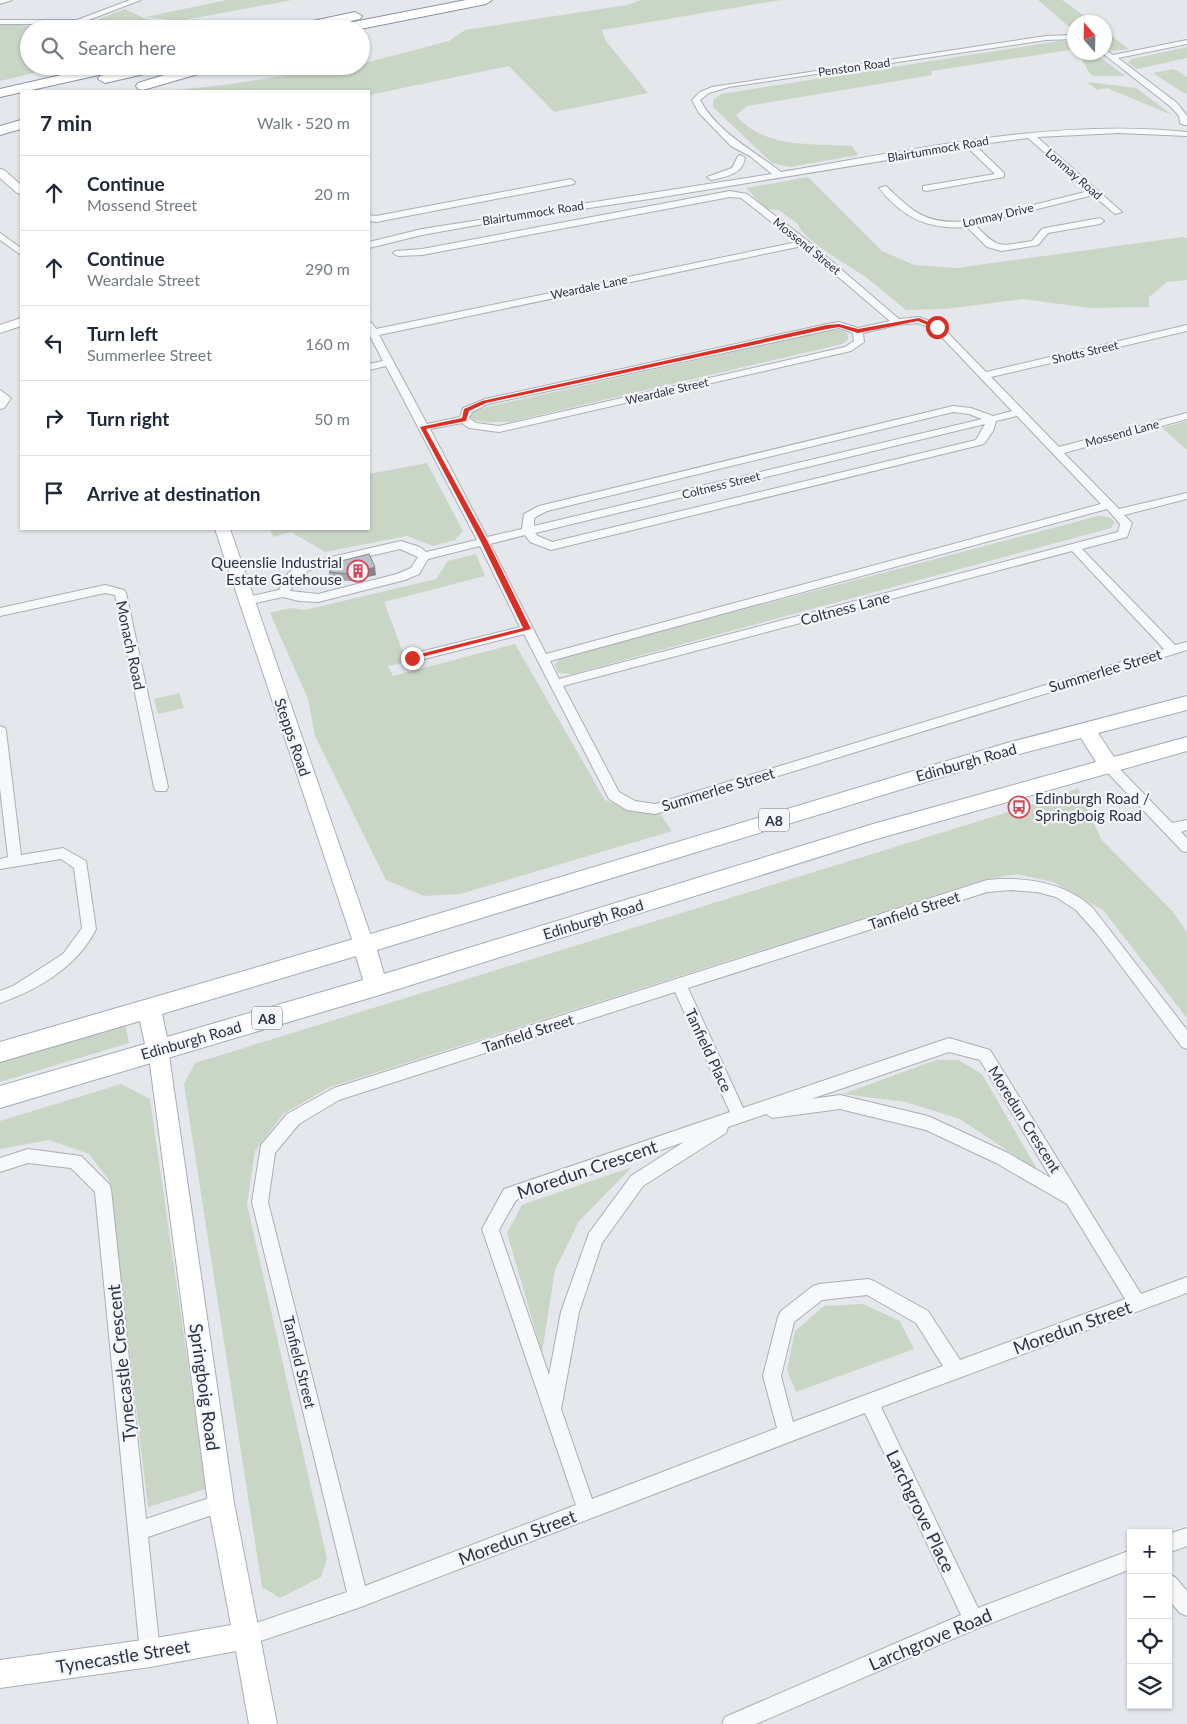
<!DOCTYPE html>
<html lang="en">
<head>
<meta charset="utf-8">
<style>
	:root { --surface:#fff; --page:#f2f2f3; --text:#1f2937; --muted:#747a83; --line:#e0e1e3 }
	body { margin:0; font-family:Lato,sans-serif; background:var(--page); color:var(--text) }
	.controls { position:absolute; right:15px; bottom:15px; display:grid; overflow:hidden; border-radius:0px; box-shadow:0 1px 4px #0004 }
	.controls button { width:45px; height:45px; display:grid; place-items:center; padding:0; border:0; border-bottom:1px solid var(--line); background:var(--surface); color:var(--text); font:25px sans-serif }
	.compass { position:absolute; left:1067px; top:15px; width:45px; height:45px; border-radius:50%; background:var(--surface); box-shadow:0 1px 4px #0004; rotate:340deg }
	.stop { position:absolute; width:15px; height:15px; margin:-11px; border:4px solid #d93025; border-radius:50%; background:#fff }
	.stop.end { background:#d93025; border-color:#fff; box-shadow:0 1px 5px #0008 }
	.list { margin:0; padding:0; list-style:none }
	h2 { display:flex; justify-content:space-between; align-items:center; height:65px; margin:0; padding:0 20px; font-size:21px }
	h2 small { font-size:16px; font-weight:400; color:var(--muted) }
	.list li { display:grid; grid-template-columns:32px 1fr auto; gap:15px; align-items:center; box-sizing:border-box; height:75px; padding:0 20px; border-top:1px solid var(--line) }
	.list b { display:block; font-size:19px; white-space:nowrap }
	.list p { margin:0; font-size:16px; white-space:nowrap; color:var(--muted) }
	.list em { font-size:16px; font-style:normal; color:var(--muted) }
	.icon { flex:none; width:28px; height:28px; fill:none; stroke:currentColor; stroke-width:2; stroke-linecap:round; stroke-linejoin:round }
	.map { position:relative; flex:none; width:1187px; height:1724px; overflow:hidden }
	.search { position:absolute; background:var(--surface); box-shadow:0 1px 4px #0004; left:20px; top:20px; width:350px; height:55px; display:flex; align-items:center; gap:12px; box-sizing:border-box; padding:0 18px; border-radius:28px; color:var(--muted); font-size:19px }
	.panel { position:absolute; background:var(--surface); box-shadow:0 1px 4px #0004; left:20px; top:90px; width:350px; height:440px; border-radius:0px }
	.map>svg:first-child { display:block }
</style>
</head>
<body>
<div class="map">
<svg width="1187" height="1724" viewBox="0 0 1187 1724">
	<rect width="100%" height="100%" fill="#e4e7ec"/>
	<path fill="#c9d6c5" d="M227,0H292L178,21L145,17Z
		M641,0H781L602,30L606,41L648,93L554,112L509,66L369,95V91H168L223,85L347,66H361V64L449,41L465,30L627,5Z
		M1038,0H1062L1093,22H1074V31Z
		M125,9L158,25L190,29H29V66H64L0,81V24L75,28Z
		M1105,31L1129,49L1112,51L1105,46Z
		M1059,41H1074V52L1095,53L1125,76H1094L1089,73L1081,57L1070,50L931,71L932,75L747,106L736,115C763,149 813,143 852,146L858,155L790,167L772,163L713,107V100L721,94Z
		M1187,47V58L1137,69L1128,63L1132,59Z
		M1174,69L1187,77V93L1185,94L1153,73Z
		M1087,82L1136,88L1172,115L1107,88L1097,90Z
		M808,177L882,251L914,265L956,268L1183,237L1187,238V280L1167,282L1149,297V307L1090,308L1023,299L945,309L906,310C893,299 880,288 867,278C853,268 801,239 798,224L779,210L766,209L746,188Z
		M832,330H841L848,334V340L842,344L510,422H486L473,420L469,415L475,411L487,407Z
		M1187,421V450L1162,428Z
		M427,463L463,531L455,540L433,546L407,536L325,552L291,532L273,537L270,529H369V474Z
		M1098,516L1109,517L1115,522L1111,528L572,674L558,673L555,664L561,658Z
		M476,554L485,576L384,602L405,658L399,664L388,666L393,676L515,644L605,800L636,812H659L672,831L460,894L424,896L386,880L315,736L308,699L270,613L290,608L305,610L436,579L448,561Z
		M179,693L184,708L158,714L154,699Z
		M1078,788L1101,839L1173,912L1187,932V1018L1103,910L1053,882L1017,874L983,880L330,1087L283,1114L255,1151L247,1204L327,1559L321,1577L280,1598L262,1587L184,1084L195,1063L1057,797Z
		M125,1023L129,1043L0,1082V1061Z
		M936,1060H958L982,1074L1038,1171L960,1119L906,1102L843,1094Z
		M121,1084L150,1099L206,1489L148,1507L109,1180L89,1154L49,1140L0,1149V1121Z
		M632,1167L579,1221L555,1270L542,1353L507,1233L522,1205Z
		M863,1304L900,1321L914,1349L796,1392L787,1370L795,1331L824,1306Z"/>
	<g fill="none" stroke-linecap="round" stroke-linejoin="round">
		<g stroke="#a9aeb7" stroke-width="2">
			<path id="street" d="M0,0H12L0,4Z
				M130,0H141L78,24H0V20H77Z
				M1074,35V39L1046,40L729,87L709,93L700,100C718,133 753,150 781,172C915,150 1050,118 1187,132V136L1119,133L1037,137L1122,212L1115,214L1093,195L975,225C1000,250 998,246 1032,241L1042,229L1045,228L1100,218L1104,221L1100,224L1048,233L1038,245L1002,251L987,247L967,227C928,230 903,218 879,188L886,186C915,214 927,225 969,221L1089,191L1028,138L975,145L1004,173V177L926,191L923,190V186L995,174L967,147L656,198L494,222L422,235L369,248V242L422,229L772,174L750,156L731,146L699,113L692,100L700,92L712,87L1046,36Z
				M1187,40V44L1118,58L1177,103L1187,116V125H1184L1180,123L1179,116L1171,107L1101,52H1104V49L1113,55Z
				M741,155L745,158C742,175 725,177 711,180L707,177L732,168L738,156Z
				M571,179L575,182L574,184L376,222L369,221V215L376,216Z
				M730,191L747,194L808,241L899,319L919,317L940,325L986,372L1187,325V331L991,377L1059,447L1187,413V419L1064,453L1119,509L1187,493V499L1124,515L1132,523L1127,537L1082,549L1175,645L1187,642V650L655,814L627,810L609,799L524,634L412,662L408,661L406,658L408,655L520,627L480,546L428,559L419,574L405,580L318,602L299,601L283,597L246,605L242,604L240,601L242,598L279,590L288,573L305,563L401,541L420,547L426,552L477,540L386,366L369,370V364L383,361L369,334V322L372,323L376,329L797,242L741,198L730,197L422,255L398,256L393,253L395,251L422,249ZM802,246L890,321L858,328L839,322L827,324L485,399L463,408L460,417L427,424L379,335ZM918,323L934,329L1012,411L993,416L971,408L953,406L539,506L524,514L522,529L487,537L430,429L462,423L469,428L499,432L851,351L864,342L863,333L897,325ZM839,328L853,333L854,341L845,347L499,426L476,423L469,418L472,412L488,404ZM953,412L969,414L982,419L534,526V518L547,511ZM1017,416L1101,504L546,654L490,544L525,535L530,542L551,550L984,444L993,431L996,421ZM985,424L976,440L552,542L538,536L535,533ZM1107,509L1120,524L1118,532L559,679L550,661ZM400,549L418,557L411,568L397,574L318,594L290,591L297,578L309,570ZM1072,551L1164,649L655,804L635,801L619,792L563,686Z
				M0,233L21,248V255L0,240Z
				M0,390L11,398L4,408L0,409Z
				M105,585L124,590L126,593L168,787L166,791H156L154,787L115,595L105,593L0,616V608Z
				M0,726L5,728L6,731L21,855L63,848L86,861L96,929C78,966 38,990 0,1003V991L13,986L63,954L82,928L74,868L61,859L0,869V859L8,857L0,788Z
				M1109,761L1114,763L1172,823L1187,820V830L1181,832L1187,838V852L1182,851L1104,769L1102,766L1104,763Z
				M999,879C1033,878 1066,884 1092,907L1187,1030V1049L1182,1047L1098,935L1076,910L1056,897L1037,892L1011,890L987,892L688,988L743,1108L949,1038L990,1050L1141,1294L1187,1277V1293L881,1407L978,1608L1131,1550V1569L976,1629L756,1724H722L725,1717L961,1615L865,1413L358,1608L246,1646L239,1643L236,1636L239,1629L347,1592L252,1202L261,1145L287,1114L334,1088L987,880ZM675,992L730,1112L504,1189L482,1229L576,1505L365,1586L268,1202L275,1153L299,1124L339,1100ZM949,1052L980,1060L1051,1178L1008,1153L928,1116L840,1095L811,1099ZM840,1109L926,1130L996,1163L1067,1204L1125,1299L960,1360L928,1311L874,1281L868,1279L819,1284L813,1286L781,1311L778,1317L763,1376L777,1428L592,1499L561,1409L579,1312L602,1243L643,1186L726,1133L728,1127L766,1114L772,1118ZM684,1142L631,1176L589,1233L561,1312L549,1375L499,1230L516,1200ZM867,1295L916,1323L943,1366L793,1422L781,1376L794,1322L822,1300Z
				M28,1149L81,1156L109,1184L111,1189L146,1519L221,1494L228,1496L230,1503L228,1510L221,1512L148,1537L160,1653L157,1660L150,1663L143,1660L140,1653L95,1192L71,1168L28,1163L0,1172V1158Z
				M1187,1528V1546L1168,1553V1534Z
				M1168,1574L1175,1577L1187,1591V1616L1180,1613L1168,1599Z"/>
		</g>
		<g stroke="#a9aeb7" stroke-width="2">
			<path id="secondary" d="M0,169L4,170L21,185V194L17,193L0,178Z
				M21,318V326L0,333V325Z
				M215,529H230L374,945L371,951L364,953L357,951L354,945Z
				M158,1040L165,1043L168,1049L234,1503L277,1724H249L236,1651L150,1667L0,1688V1660L150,1639L231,1625L208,1503L148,1049L151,1043Z"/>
		</g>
		<g stroke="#a3abb8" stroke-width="2">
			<path id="primary" d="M1187,696V710L1098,733L1114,757L1187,737V751L873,840L376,996L0,1108V1086L145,1044L140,1021L0,1062V1042L364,936L1007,743ZM1081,738L1096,762L873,824L384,974L377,950L1007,757ZM356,956L363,980L167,1037L162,1014Z"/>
		</g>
		<g stroke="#8b94a3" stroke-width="2">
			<path id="highway" d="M466,0H492L486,4L360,29H331L338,25Z
				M355,12L362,16L360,19L314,29H287L294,25Z
				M101,66H128L121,70L0,97V89Z
				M142,66H168L166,69L105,83L98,79L100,76Z
				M194,66H217L215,69L143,90L138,89L136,86L138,83Z
				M21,120V129L0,135V126Z"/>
		</g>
		<use href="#street" fill="#f7f8fa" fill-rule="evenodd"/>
		<use href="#secondary" fill="#fff" fill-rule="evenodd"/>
		<use href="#primary" fill="#fff" fill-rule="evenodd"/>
		<use href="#highway" fill="#fff" fill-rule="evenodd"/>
	</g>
	<path fill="#a1a5ae" d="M329,572L376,575L351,581L330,580Z"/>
	<path fill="#83868d" d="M375,567L376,575L351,581L349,574Z"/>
	<path fill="#bbc0ca" stroke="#83868d" d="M369,554L375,567L349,574L329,572L341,561Z"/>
	<path fill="#d93025" d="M919,318L940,327L935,328L918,321L858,333L839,327L827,329L486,403L469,411L466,421L426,429L488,542L531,629L410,660V657L412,656L523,628L481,542L420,427L462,418L464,409L482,401L827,325L839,324L858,329Z"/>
	<defs>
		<g id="building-ring" transform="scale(1.125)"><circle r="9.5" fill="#f4f6f9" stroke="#d1495b" stroke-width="1.5"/><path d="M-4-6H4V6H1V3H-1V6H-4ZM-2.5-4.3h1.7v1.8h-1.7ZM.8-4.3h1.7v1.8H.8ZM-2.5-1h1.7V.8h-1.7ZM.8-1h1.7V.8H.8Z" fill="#d1495b"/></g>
		<g id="bus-ring" transform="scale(1.125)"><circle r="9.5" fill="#f4f6f9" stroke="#d1495b" stroke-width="1.5"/><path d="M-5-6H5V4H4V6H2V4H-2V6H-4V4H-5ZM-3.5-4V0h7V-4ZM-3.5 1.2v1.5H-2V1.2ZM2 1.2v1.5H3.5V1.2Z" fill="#d1495b"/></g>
	</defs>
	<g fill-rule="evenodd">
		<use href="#building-ring" x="358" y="571"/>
		<use href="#bus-ring" x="1019" y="807"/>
	</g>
	<g text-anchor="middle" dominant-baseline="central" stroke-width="4.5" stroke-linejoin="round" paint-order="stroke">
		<g font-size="12" fill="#2b3445" stroke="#f4f6f9">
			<text transform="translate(854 67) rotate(-8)">Penston Road</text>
			<text transform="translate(938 149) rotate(-10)">Blairtummock Road</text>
			<text transform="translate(1074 174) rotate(41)">Lonmay Road</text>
			<text transform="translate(533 213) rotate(-9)">Blairtummock Road</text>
			<text transform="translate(998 215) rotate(-13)">Lonmay Drive</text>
			<text transform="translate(807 246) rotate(39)">Mossend Street</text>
			<text transform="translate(589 287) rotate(-12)">Weardale Lane</text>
			<text transform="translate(1085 352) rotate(-13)">Shotts Street</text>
			<text transform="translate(667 391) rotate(-13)">Weardale Street</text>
			<text transform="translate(1122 433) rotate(-15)">Mossend Lane</text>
			<text transform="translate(721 485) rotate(-14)">Coltness Street</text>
		</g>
		<g fill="#f4f6f9" stroke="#676e7b" stroke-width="1">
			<rect x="759" y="808.5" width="30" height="23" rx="4"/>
			<rect x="252" y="1006.5" width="30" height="23" rx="4"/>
		</g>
		<g font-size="14" font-weight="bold" fill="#2b3445">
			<text x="774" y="820">A8</text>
			<text x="267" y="1018">A8</text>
		</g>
		<g font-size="15" fill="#2b3445" stroke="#f4f6f9" text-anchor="end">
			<text x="342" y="562">Queenslie Industrial<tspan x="342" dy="17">Estate Gatehouse</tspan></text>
			<text x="1035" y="798" text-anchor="start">Edinburgh Road /<tspan x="1035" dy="17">Springboig Road</tspan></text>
		</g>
		<g font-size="15" fill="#2b3445" stroke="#f4f6f9">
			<text transform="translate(845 608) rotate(-15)">Coltness Lane</text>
			<text transform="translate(131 645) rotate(78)">Monach Road</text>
			<text transform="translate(1105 670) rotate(-17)">Summerlee Street</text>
			<text transform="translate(293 737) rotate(71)">Stepps Road</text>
			<text transform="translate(966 762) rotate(-16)">Edinburgh Road</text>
			<text transform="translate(718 789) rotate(-17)">Summerlee Street</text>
			<text transform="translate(914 910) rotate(-18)">Tanfield Street</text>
			<text transform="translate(593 919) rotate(-17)">Edinburgh Road</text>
			<text transform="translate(528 1033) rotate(-18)">Tanfield Street</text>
			<text transform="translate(191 1040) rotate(-16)">Edinburgh Road</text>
			<text transform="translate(709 1050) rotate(65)">Tanfield Place</text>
			<text transform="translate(1025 1119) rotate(58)">Moredun Crescent</text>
			<text transform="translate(300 1362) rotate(76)">Tanfield Street</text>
		</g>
		<g font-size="18" fill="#2b3445" stroke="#f4f6f9">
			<text transform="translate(587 1169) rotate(-19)">Moredun Crescent</text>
			<text transform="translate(1072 1327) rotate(-20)">Moredun Street</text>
			<text transform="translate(121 1363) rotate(-96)">Tynecastle Crescent</text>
			<text transform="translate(205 1387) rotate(82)">Springboig Road</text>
			<text transform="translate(921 1511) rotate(64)">Larchgrove Place</text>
			<text transform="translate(517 1537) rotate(-21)">Moredun Street</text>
			<text transform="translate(930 1639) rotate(-23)">Larchgrove Road</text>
			<text transform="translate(123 1656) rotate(-9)">Tynecastle Street</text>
		</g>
	</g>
</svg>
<div class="controls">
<button>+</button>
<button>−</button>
<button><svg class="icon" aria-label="locate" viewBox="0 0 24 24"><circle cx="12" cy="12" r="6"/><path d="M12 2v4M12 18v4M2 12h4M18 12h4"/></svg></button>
<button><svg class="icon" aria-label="layers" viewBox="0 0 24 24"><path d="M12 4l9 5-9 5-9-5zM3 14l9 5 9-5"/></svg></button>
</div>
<svg class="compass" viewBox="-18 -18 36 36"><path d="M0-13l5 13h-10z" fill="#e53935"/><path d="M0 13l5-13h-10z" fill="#747a83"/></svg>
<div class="stop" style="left:937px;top:327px"></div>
<div class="stop end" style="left:412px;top:658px"></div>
<div class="search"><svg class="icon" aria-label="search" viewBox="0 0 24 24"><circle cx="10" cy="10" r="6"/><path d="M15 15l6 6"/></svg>Search here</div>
<section class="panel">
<h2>7 min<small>Walk · 520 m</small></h2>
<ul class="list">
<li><svg class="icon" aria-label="ahead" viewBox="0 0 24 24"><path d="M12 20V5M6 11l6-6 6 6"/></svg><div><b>Continue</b><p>Mossend Street</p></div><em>20 m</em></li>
<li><svg class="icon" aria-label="ahead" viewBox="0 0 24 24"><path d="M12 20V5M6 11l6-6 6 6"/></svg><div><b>Continue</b><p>Weardale Street</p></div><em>290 m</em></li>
<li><svg class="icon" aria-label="left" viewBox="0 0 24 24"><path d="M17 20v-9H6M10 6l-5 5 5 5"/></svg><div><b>Turn left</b><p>Summerlee Street</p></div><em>160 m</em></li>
<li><svg class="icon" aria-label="right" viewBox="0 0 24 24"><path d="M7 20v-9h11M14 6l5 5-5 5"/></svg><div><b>Turn right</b></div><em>50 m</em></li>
<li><svg class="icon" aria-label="arrive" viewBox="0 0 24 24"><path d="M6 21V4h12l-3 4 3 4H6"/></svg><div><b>Arrive at destination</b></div></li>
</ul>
</section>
</div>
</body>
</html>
